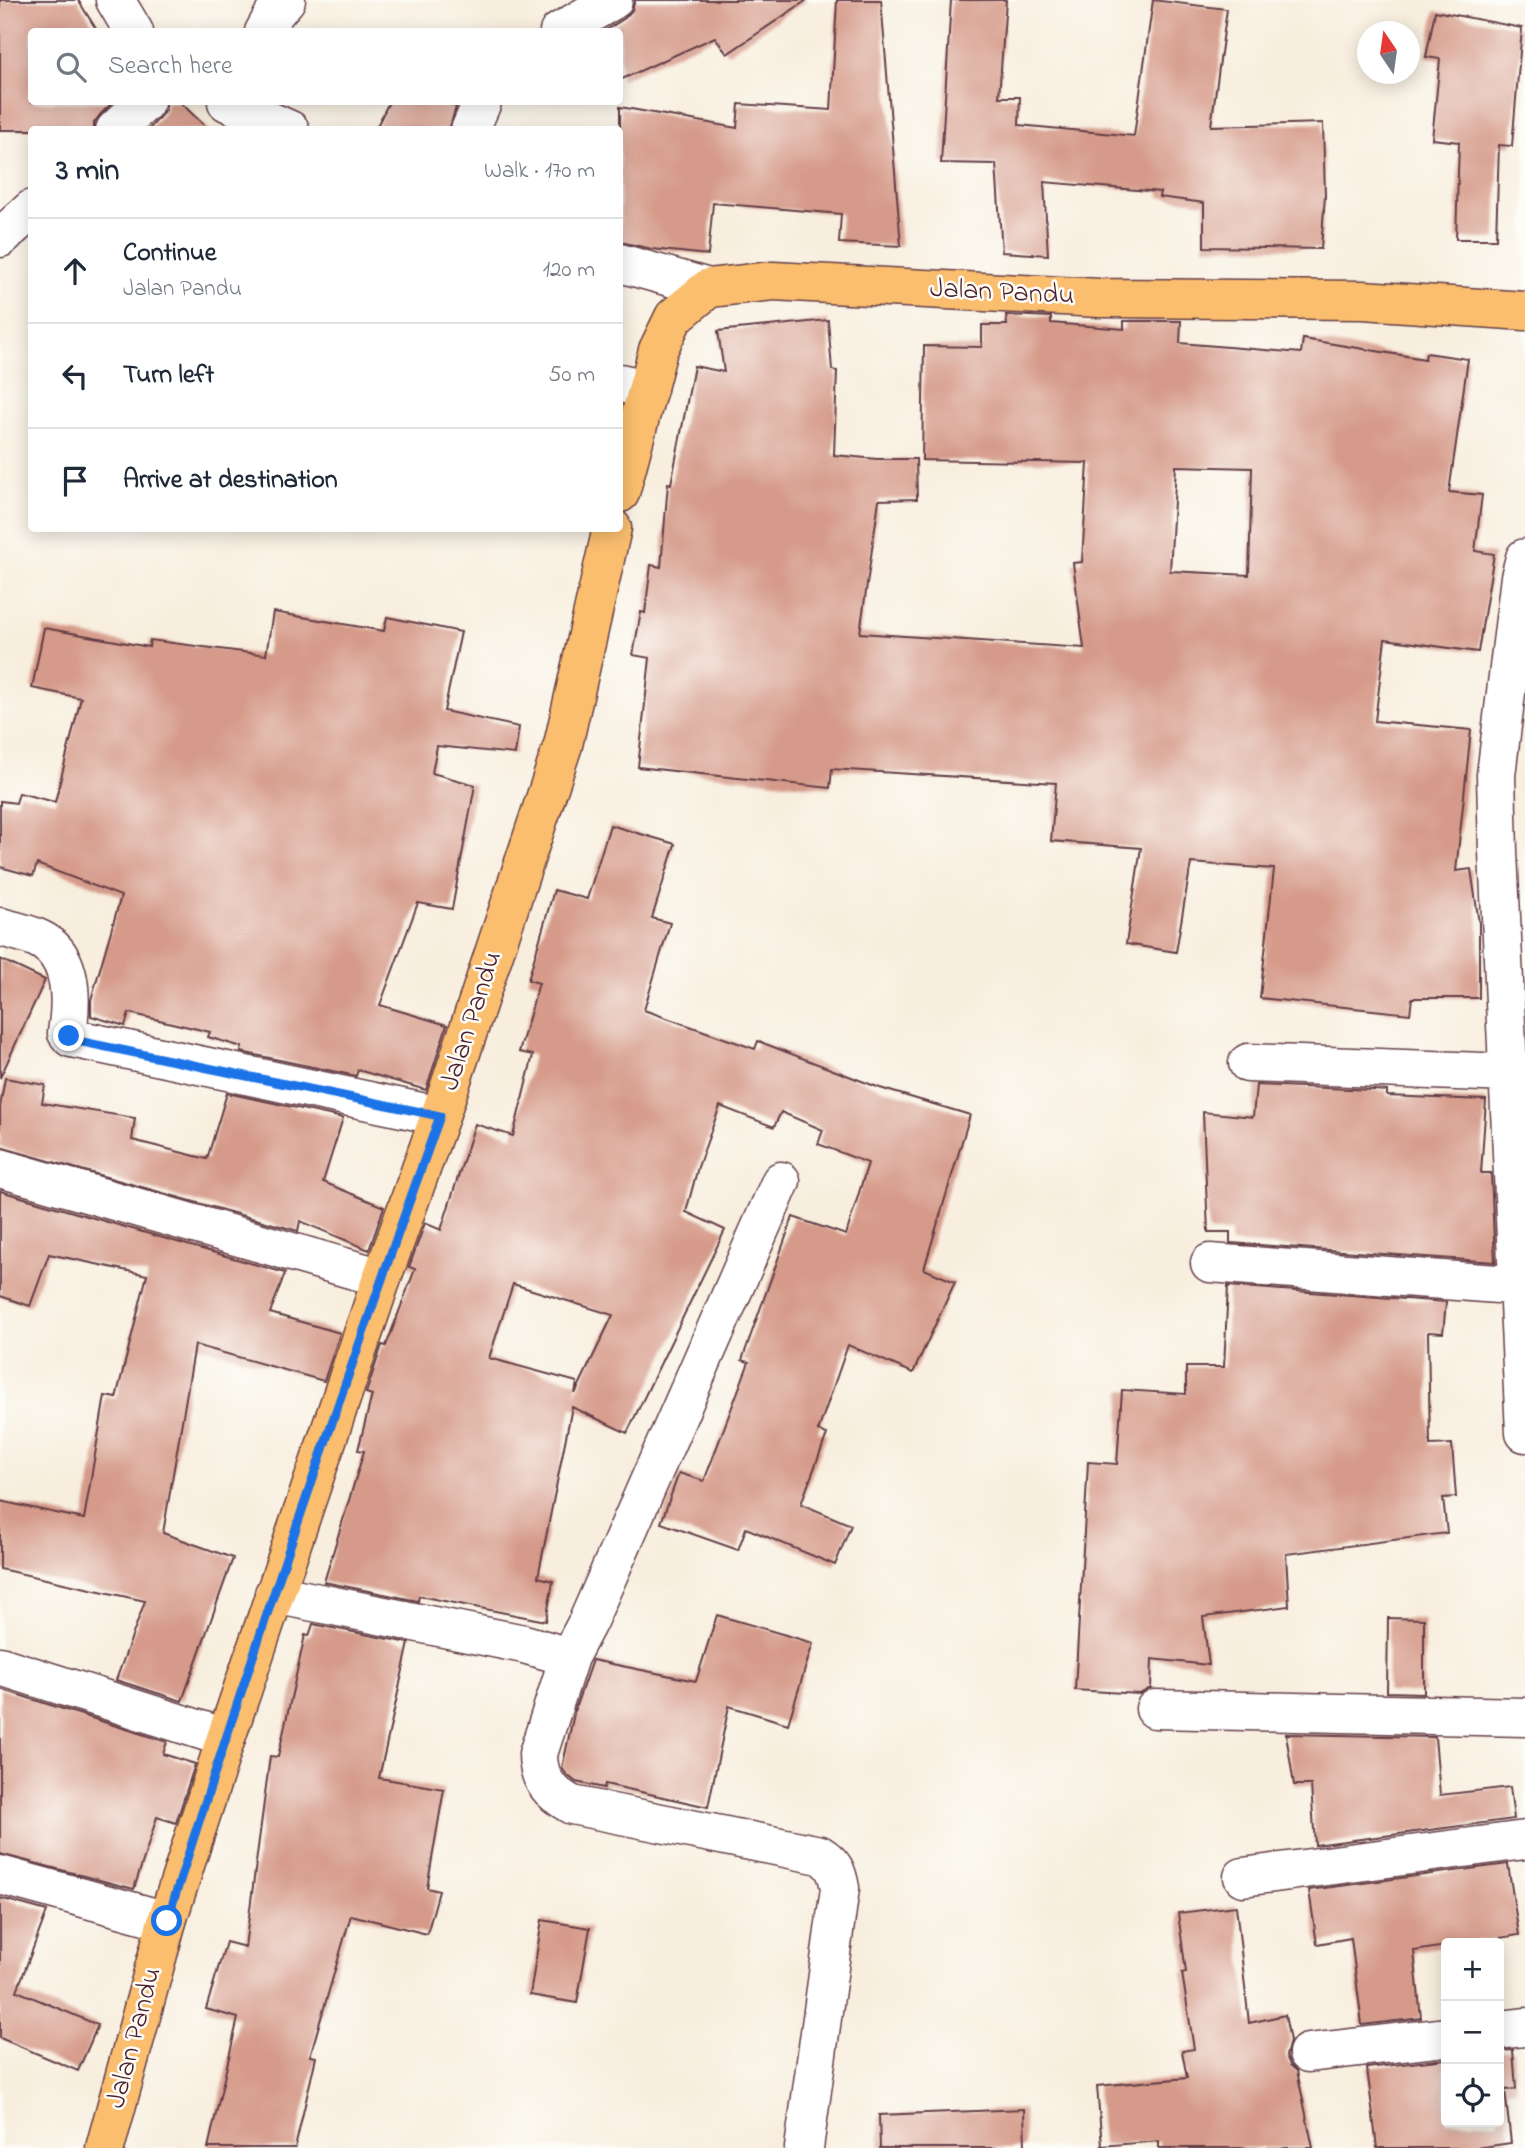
<!DOCTYPE html>
<html lang="en">
<head>
<meta charset="utf-8">
<style>
	:root { --surface:#fff; --page:#f6f6f7; --text:#1f2937; --muted:#747a83; --line:#e0e1e3 }
	body { margin:0; font-family:"Indie Flower",sans-serif; background:var(--page); color:var(--text) }
	.controls { position:absolute; right:21px; bottom:21px; display:grid; overflow:hidden; border-radius:7px; box-shadow:0 4px 18px #0003 }
	.controls button { width:63px; height:63px; display:grid; place-items:center; padding:0; border:0; border-bottom:2px solid var(--line); background:var(--surface); color:var(--text); font:35px sans-serif }
	.compass { position:absolute; left:1357px; top:21px; width:63px; height:63px; border-radius:50%; background:var(--surface); box-shadow:0 4px 18px #0003; rotate:347deg }
	.stop { position:absolute; width:21px; height:21px; margin:-16px; border:5px solid #1a73e8; border-radius:50%; background:#fff }
	.stop.end { background:#1a73e8; border-color:#fff; box-shadow:0 2px 7px #0008 }
	.list { margin:0; padding:0; list-style:none }
	h2 { display:flex; justify-content:space-between; align-items:center; height:91px; margin:0; padding:0 28px; font-size:30px }
	h2 small { font-size:23px; font-weight:400; color:var(--muted) }
	.list li { display:grid; grid-template-columns:46px 1fr auto; gap:21px; align-items:center; box-sizing:border-box; height:105px; padding:0 28px; border-top:2px solid var(--line) }
	.list b { display:block; font-size:26px; white-space:nowrap }
	.list p { margin:0; font-size:23px; white-space:nowrap; color:var(--muted) }
	.list em { font-size:23px; font-style:normal; color:var(--muted) }
	.icon { flex:none; width:38px; height:38px; fill:none; stroke:currentColor; stroke-width:2; stroke-linecap:round; stroke-linejoin:round }
	.map { position:relative; flex:none; width:1525px; height:2148px; overflow:hidden }
	.search { position:absolute; background:var(--surface); box-shadow:0 4px 18px #0003; left:28px; top:28px; width:595px; height:77px; display:flex; align-items:center; gap:18px; box-sizing:border-box; padding:0 24px; border-radius:7px; color:var(--muted); font-size:26px }
	.panel { position:absolute; background:var(--surface); box-shadow:0 4px 18px #0003; left:28px; top:126px; width:595px; height:406px; border-radius:7px }
	.map>svg:first-child { display:block }
</style>
</head>
<body>
<div class="map">
<svg width="1525" height="2148" viewBox="0 0 1525 2148">
	<rect width="100%" height="100%" fill="#fdfcf7"/>
	<filter id="ink" filterUnits="userSpaceOnUse"><feTurbulence type="fractalNoise" baseFrequency=".0143" numOctaves="2"/><feDisplacementMap in="SourceGraphic" scale="14" xChannelSelector="R" yChannelSelector="G"/><feConvolveMatrix kernelMatrix="1 2 1 2 8 2 1 2 1" color-interpolation-filters="sRGB"/></filter>
	<filter id="wash" filterUnits="userSpaceOnUse"><feTurbulence type="fractalNoise" baseFrequency=".00686" numOctaves="4" result="noise"/><feDisplacementMap in="SourceGraphic" scale="28" xChannelSelector="R" yChannelSelector="G"/><feGaussianBlur stdDeviation="1.57" result="paint"/><feColorMatrix in="noise" values="0 0 0 0 0 0 0 0 0 0 0 0 0 0 0 0 0 1.4 0 .05"/><feComposite in="paint" operator="in"/></filter>
	<g filter="url(#wash)">
		<rect width="100%" height="100%" fill="#f8eede"/>
		<g id="blocks">
			<path fill="#d59a89" fill-rule="evenodd" d="M0,0H78L98,32H32V102H113L100,115L94,123V130H0Z
				M635,0H807L727,54L715,37L620,80V32H603L625,18L632,10Z
				M837,0H881L901,246L839,243L841,214L713,203L708,255L652,249L620,242V107L737,128L739,104L831,110Z
				M951,0H1006L999,97H1020L1019,125L1134,136L1153,0L1227,9L1211,126L1323,123L1325,196L1321,249L1204,247V203L1159,197L1160,192L1044,182L1048,255L1002,252L996,164L941,163Z
				M1435,11L1522,28L1512,146L1499,145L1496,239H1456L1459,142L1432,139L1440,59L1426,57Z
				M166,102H180L209,130H148L160,117L166,109Z
				M389,102H446L456,107L449,130H375Z
				M1006,315L1051,317V323L1124,329V321H1181L1180,343L1301,353L1303,339L1425,359L1426,353L1468,359L1449,492L1482,495L1475,551L1494,554L1478,652L1385,639L1375,721L1471,730L1456,871L1471,869L1479,923V998H1412L1410,1014L1260,998L1274,869L1191,863L1176,952L1126,944L1141,848L1051,841L1056,783L832,769L830,788L638,767L650,658L633,655L641,612L645,613L651,565L661,567L668,483L671,484L694,366L724,372L718,331L828,320L832,370L837,371L834,455L877,459H916L917,499L879,500L860,633L1084,648L1073,563L1082,562L1088,463L922,460L924,346L982,347V325H1007ZM1176,466L1252,468L1249,575L1170,571Z
				M273,612L384,631L387,617L461,632L444,711L519,727L515,754L437,746L432,773L475,785L452,909L418,903L380,1005L447,1025L426,1090L358,1070L356,1076L241,1052L242,1047L208,1037L210,1032L129,1013L125,1026L91,1016V1000L121,896L37,864L33,876L0,867V801L16,803L19,793L55,802L81,698L32,688L44,628L149,647L150,640L266,655Z
				M610,825L675,844L652,918L670,923L644,1010L755,1049L758,1041L880,1088L970,1115L924,1269L955,1282L913,1373L848,1345L818,1431L827,1434L801,1504L851,1525L835,1565L746,1528L738,1550L661,1523L679,1473L704,1481L749,1362L742,1360L793,1217L846,1235L868,1163L818,1144L823,1130L781,1112L774,1127L720,1106L698,1167L686,1212L725,1230L627,1433L572,1407L538,1577L553,1581L546,1621L419,1596L418,1601L324,1582L364,1451L358,1450L372,1395L366,1393L382,1345L386,1346L415,1269L409,1267L425,1223L441,1230L475,1124L513,1136L533,1055L519,1052L539,983L528,980L554,890L587,899ZM513,1284L613,1315L575,1394L577,1382L489,1358Z
				M0,959L45,980L0,1078Z
				M5,1078L45,1085L42,1103L135,1118L132,1140L207,1159L227,1093L343,1118L323,1182L384,1207L369,1250L300,1221L298,1231L0,1147V1107Z
				M1256,1085L1374,1090L1387,1091V1096L1486,1100L1481,1173H1491L1495,1262L1230,1243V1232H1208L1203,1112L1253,1117Z
				M0,1191L285,1273L270,1313L340,1333L324,1381L195,1345L163,1533L233,1558L182,1701L116,1680L145,1601L0,1569V1501L84,1519L105,1396L116,1398L147,1275L49,1254L30,1306L0,1296Z
				M1228,1286L1446,1302L1443,1333L1428,1332L1430,1445L1452,1444L1456,1497L1443,1498L1447,1533L1286,1554L1289,1606L1203,1617L1209,1665L1152,1659L1151,1688L1140,1694L1075,1690L1088,1462L1117,1464L1122,1390L1186,1394V1367H1224Z
				M717,1615L813,1643L788,1724L729,1706L708,1807L605,1784L604,1788L576,1782L567,1775L562,1768L575,1709L592,1660L696,1681Z
				M1388,1618L1424,1619V1693L1387,1692Z
				M313,1624L409,1643L379,1778L444,1789L427,1888L439,1891L427,1934L351,1915L310,2056L316,2057L295,2148H208L238,2018L206,2009L226,1942L245,1947L270,1756L278,1757L305,1635L309,1636Z
				M0,1689L167,1742L163,1754L195,1764L176,1823L157,1817L134,1889L0,1854Z
				M1286,1734L1435,1737L1440,1795L1510,1787L1514,1819L1315,1845L1311,1785H1294Z
				M1508,1864L1519,1935L1466,1943H1446V1946L1414,1951L1421,2018L1362,2025L1351,1938L1317,1944L1309,1890Z
				M0,1898L47,1911L17,1991L98,2025L78,2071L0,2038Z
				M1236,1906L1249,2023L1285,2015L1290,2041L1286,2056L1290,2065L1297,2071L1313,2148H1159V2141L1102,2146L1097,2086L1187,2078L1182,2051L1194,2049L1182,1973L1186,1972L1178,1913Z
				M542,1920L590,1928L577,2003L530,1995Z
				M1513,2050L1516,2089L1505,2090L1511,2143L1476,2148H1377L1367,2068L1446,2059V2122H1499V2051Z
				M1024,2109L1025,2148H880L879,2115Z"/>
		</g>
	</g>
	<g filter="url(#ink)">
		<use href="#blocks" fill-opacity="0" stroke="#643e46" stroke-width="2"/>
		<g fill="none" stroke-linecap="round" stroke-linejoin="round">
			<g stroke="#643e46" stroke-width="41">
				<path id="minor" d="M115,0L134,32
					M264,32L274,14L286,0
					M559,32L613,0
					M227,102L290,130
					M115,130L145,102
					M470,130L482,102
					M0,238L32,209
					M620,263L709,288
					M620,383L648,389
					M1525,558L1520,577L1496,775L1498,852L1525,1433
					M0,927C12,930 26,933 37,938C74,954 72,1001 67,1033L71,1038L440,1116
					M1248,1063L1509,1073
					M0,1168L382,1278
					M781,1181L588,1621L569,1657L538,1754C538,1780 550,1793 572,1805L820,1855C834,1864 837,1872 840,1888L804,2148
					M1210,1263L1525,1286
					M274,1594L524,1644L569,1657
					M0,1666L226,1738
					M1155,1709L1525,1717
					M0,1875L167,1921
					M1243,1877L1525,1840
					M1499,2030L1525,2027
					M1308,2053L1446,2037"/>
			</g>
			<g stroke="#643e46" stroke-width="41">
				<path id="major" d="M620,493L658,350L674,317L709,288L773,281L1100,298L1363,300L1525,311
					M105,2148L167,1921L226,1738L382,1278L440,1116L563,745L612,528"/>
			</g>
			<use href="#minor" stroke="#fff" stroke-width="38"/>
			<use href="#major" stroke="#fabe6e" stroke-width="38"/>
		</g>
	</g>
	<g fill="none" stroke-linecap="round" stroke-linejoin="round" filter="url(#ink)">
		<path stroke="#1a73e8" stroke-width="9" d="M69,1036L78,1041L440,1116C344,1382 253,1651 167,1921"/>
	</g>
	<g text-anchor="middle" dominant-baseline="central" stroke-width="5" stroke-linejoin="round" paint-order="stroke">
		<g font-size="28" fill="#4a1f2b" stroke="#fdfcf7">
			<text transform="translate(1002 293) rotate(3)">Jalan Pandu</text>
			<text transform="translate(472 1021) rotate(-72)">Jalan Pandu</text>
			<text transform="translate(135 2038) rotate(-75)">Jalan Pandu</text>
		</g>
	</g>
</svg>
<div class="controls">
<button>+</button>
<button>−</button>
<button><svg class="icon" aria-label="locate" viewBox="0 0 24 24"><circle cx="12" cy="12" r="6"/><path d="M12 2v4M12 18v4M2 12h4M18 12h4"/></svg></button>
</div>
<svg class="compass" viewBox="-18 -18 36 36"><path d="M0-13l5 13h-10z" fill="#e53935"/><path d="M0 13l5-13h-10z" fill="#747a83"/></svg>
<div class="stop" style="left:167px;top:1921px"></div>
<div class="stop end" style="left:69px;top:1036px"></div>
<div class="search"><svg class="icon" aria-label="search" viewBox="0 0 24 24"><circle cx="10" cy="10" r="6"/><path d="M15 15l6 6"/></svg>Search here</div>
<section class="panel">
<h2>3 min<small>Walk · 170 m</small></h2>
<ul class="list">
<li><svg class="icon" aria-label="ahead" viewBox="0 0 24 24"><path d="M12 20V5M6 11l6-6 6 6"/></svg><div><b>Continue</b><p>Jalan Pandu</p></div><em>120 m</em></li>
<li><svg class="icon" aria-label="left" viewBox="0 0 24 24"><path d="M17 20v-9H6M10 6l-5 5 5 5"/></svg><div><b>Turn left</b></div><em>50 m</em></li>
<li><svg class="icon" aria-label="arrive" viewBox="0 0 24 24"><path d="M6 21V4h12l-3 4 3 4H6"/></svg><div><b>Arrive at destination</b></div></li>
</ul>
</section>
</div>
</body>
</html>
